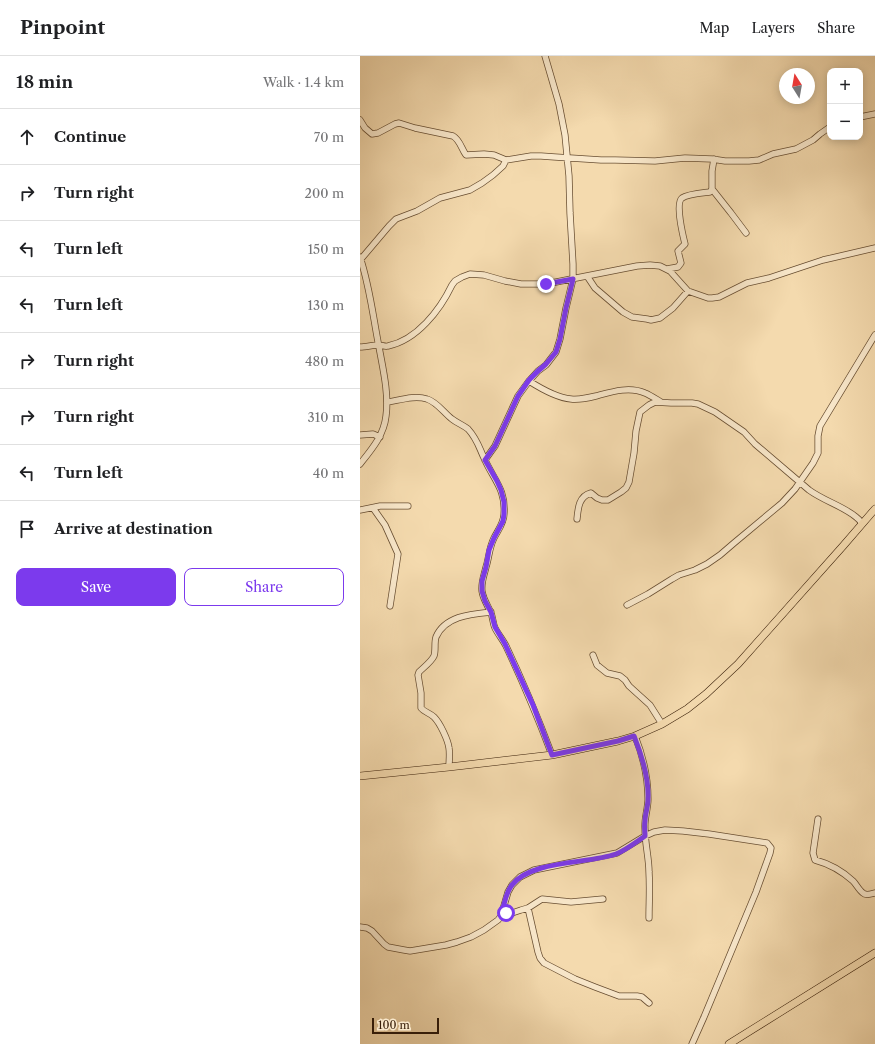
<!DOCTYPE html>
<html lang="en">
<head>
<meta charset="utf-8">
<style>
	:root { --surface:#fff; --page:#f6f6f6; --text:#202124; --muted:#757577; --line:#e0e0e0; --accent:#7c3aed }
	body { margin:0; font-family:"Libre Caslon Text",serif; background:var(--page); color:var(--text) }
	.controls { position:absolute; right:12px; top:12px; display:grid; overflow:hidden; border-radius:8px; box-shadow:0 2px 10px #0003 }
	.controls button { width:36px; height:36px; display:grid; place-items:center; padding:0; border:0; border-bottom:1px solid var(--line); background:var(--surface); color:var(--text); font:20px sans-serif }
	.compass { position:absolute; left:419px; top:12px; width:36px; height:36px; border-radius:50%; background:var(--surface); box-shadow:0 2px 10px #0003; rotate:349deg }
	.scale { position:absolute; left:12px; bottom:10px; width:67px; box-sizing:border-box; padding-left:4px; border:2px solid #391f09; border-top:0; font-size:11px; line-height:14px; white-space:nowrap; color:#391f09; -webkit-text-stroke:3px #f8e7ca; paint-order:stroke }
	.stop { position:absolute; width:12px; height:12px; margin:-9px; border:3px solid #7c3aed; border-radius:50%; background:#fff }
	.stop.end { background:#7c3aed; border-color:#fff; box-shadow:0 1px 4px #0008 }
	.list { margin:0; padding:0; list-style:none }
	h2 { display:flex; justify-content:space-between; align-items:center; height:52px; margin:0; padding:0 16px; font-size:17px }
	h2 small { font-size:13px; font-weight:400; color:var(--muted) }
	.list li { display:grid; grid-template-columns:26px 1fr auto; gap:12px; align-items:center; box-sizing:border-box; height:56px; padding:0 16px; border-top:1px solid var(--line) }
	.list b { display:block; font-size:15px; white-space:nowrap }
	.list em { font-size:13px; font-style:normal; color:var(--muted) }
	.actions { display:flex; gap:8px; padding:12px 16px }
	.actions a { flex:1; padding:9px 0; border:1px solid var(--accent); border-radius:8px; text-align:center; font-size:14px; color:var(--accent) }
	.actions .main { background:var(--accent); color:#fff }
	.icon { flex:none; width:22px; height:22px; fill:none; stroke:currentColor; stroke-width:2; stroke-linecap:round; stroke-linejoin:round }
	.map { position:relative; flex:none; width:515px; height:988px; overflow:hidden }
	header { display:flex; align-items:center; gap:24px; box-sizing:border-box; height:56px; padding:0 20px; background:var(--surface); border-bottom:1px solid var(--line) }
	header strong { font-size:19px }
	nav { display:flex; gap:22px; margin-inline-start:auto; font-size:14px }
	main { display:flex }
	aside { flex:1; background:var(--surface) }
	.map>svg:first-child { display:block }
</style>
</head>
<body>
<header>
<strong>Pinpoint</strong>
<nav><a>Map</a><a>Layers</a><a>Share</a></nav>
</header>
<main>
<aside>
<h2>18 min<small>Walk · 1.4 km</small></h2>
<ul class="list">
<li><svg class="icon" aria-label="ahead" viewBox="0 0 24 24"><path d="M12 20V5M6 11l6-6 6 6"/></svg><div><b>Continue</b></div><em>70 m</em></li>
<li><svg class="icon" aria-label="right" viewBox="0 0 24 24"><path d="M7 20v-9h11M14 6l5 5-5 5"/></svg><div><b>Turn right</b></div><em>200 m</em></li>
<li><svg class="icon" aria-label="left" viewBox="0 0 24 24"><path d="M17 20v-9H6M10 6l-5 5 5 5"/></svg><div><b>Turn left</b></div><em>150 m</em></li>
<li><svg class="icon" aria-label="left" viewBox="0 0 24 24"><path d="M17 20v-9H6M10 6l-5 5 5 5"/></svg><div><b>Turn left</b></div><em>130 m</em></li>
<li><svg class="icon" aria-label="right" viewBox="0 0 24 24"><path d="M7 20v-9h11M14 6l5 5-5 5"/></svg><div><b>Turn right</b></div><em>480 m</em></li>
<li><svg class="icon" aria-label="right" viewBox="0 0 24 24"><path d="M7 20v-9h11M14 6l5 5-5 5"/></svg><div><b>Turn right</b></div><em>310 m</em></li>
<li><svg class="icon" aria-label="left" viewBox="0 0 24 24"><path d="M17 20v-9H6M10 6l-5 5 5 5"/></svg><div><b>Turn left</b></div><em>40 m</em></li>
<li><svg class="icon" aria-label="arrive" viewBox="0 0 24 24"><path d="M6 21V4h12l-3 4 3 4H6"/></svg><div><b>Arrive at destination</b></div></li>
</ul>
<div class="actions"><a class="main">Save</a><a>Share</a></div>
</aside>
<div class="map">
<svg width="515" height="988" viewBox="0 0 515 988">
	<rect width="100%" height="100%" fill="#f4daae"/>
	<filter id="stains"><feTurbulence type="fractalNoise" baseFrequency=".005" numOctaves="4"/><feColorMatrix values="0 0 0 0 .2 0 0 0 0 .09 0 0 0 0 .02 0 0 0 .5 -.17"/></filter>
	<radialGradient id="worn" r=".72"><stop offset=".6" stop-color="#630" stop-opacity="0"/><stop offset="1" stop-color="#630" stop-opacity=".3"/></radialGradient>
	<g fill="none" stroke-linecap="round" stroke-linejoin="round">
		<g stroke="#684e32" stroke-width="7">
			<path id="minor" d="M500,61L515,58
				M0,64L5,72L12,78L18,77L35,68L39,67L55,72L93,80C100,84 101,92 106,99L124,98L134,99L146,104L171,100H181L195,101L241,104H255L295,105L325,102L352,103L365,105H389L399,104L413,98L436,93L453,84L460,78L470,71
				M354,103L352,115V133L371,157L386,177
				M0,201C10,231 13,261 19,291C23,313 29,338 26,360C24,379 12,393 0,408
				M1,203L29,170L36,163L57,155L80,142L110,134L122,127L133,119L143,110L146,104
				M307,213L318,211L321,207L318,195L325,188C323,180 315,147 322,142C328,138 343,137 350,136L352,133
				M227,220L235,232L263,256L272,261L287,263L291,264L300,262L313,252L328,235
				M0,291C6,291 13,289 19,289C22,289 25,291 28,290C57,284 80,254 92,229L95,225L102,221L110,218L124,219L145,225L161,228H186L277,210L290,209L300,210L310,215L328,235L348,242H352L359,241L387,227L409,222L463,204L515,192
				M169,325C180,332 198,342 211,343C220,344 228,342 236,340C251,336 269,330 285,337C290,339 296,343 301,346
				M28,346C40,344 55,339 67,343C77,346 84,357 92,363C97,367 103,369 108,373C118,384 119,392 125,404C134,424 146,434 144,458C144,467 138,474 134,482C129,492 129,502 126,511C124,520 121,526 122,535C123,543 128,550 131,557C133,562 133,568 135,572C138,578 143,584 146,590C163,626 178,662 192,699
				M0,379L13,378L20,381
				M125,404L135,390L158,340L169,325L178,315L186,309L196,296L200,283L206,252L213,223V208L210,157L209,120L205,79L199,48L185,0
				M13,452L25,469L38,498L30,550
				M0,454L20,450H48
				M217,463C218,452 219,440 231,437L237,442L242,444H248L261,436L266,432L269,426L274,397L276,375L280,356L289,349L295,346L311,347H332L338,348L355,356L384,376L395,388L449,434C464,445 483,450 496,461C499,463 501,466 502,468
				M267,549L288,538L312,523L319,519L335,514L347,508L360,499L374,487L422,447L435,433L453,407L458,397V380L460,370L515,279
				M233,599L237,609L247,617L260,620L265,624L269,630L290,649L302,668
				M275,680C283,700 288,721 288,743C288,753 284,763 285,773C285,788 289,802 289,816C290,832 289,847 289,862
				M89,711C89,705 90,698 89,692C88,684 80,667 74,661C70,657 64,656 61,652V637L58,619L59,616C64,611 71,606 74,600C76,594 74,587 76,581C85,560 111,558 131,556
				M458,763L453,797L455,804C470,808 481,814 493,825C496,828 499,834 503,837C506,840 511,838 515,837
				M168,852L178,896L180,902L184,907L215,923L235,931L259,940H277L282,941L289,947
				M142,855L147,857H152L161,854L168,852L182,843L211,846L243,843
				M0,871L7,872L12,875L24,888L28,891L44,894L50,895L86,889L97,886L111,881L124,874L138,864L141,860L148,836L152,829L160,821L174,814L257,797L285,780L294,776L305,774L323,775L349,778L407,787L411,792L410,797L396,836L344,961L332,988"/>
		</g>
		<g stroke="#391f09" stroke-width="8">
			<path id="major" d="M0,720L89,711L192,699L258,685L275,680L302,668L327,653L346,638L378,608L483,490L515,453
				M369,988L515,897"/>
		</g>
		<use href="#minor" stroke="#f8e7ca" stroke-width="5.5"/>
		<use href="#major" stroke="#f4daae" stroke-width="7"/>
	</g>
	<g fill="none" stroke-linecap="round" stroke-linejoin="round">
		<path stroke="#7c3aed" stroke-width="5" d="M146,857L142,855C145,846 146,836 152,829C171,804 228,808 256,798C266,794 276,786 285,780C285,775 284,770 285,765C285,758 288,751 288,743C289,722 282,700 274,680L258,685L192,699L173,649L145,588L135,571L131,556L125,545L122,535V525L126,511L129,494L134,482L143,465L144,458V446L141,434L137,425L125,404L135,390L158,340L169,324L178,315L186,308L196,296L200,283L206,252L213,223L186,228"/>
	</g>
	<rect width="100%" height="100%" filter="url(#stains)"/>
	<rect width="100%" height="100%" fill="url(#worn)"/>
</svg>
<div class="controls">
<button>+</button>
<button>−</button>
</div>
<svg class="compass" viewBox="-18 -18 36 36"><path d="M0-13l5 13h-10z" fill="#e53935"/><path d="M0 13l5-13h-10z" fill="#757577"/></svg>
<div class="scale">100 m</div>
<div class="stop" style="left:146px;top:857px"></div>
<div class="stop end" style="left:186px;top:228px"></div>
</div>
</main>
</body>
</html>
